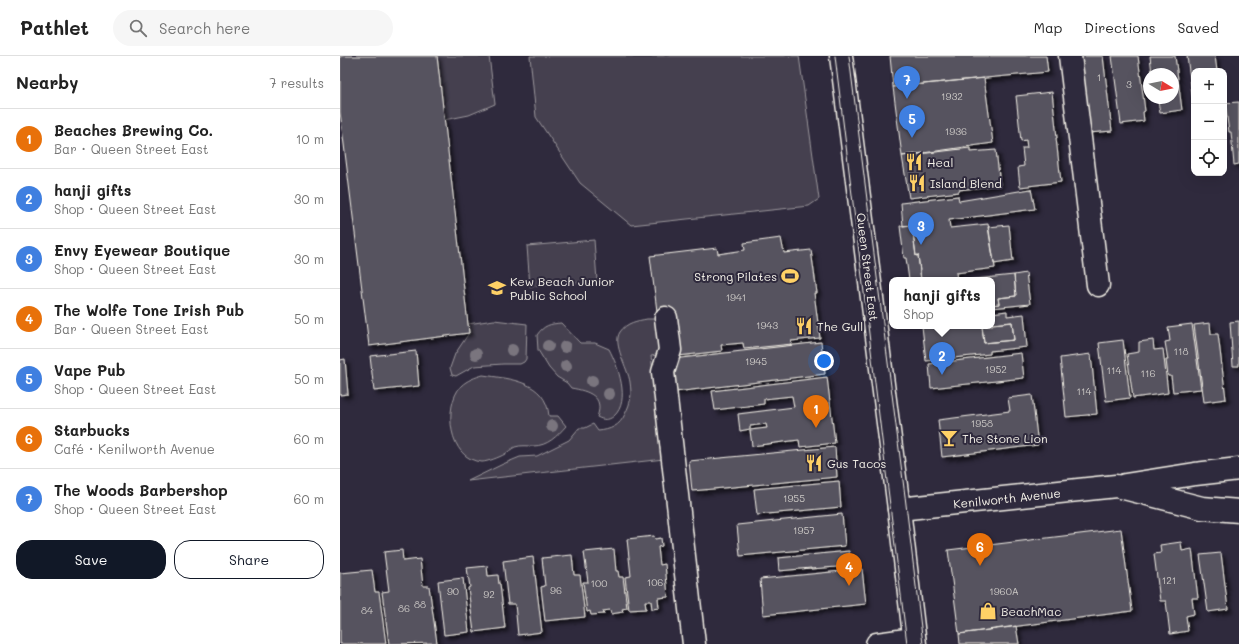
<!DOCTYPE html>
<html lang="en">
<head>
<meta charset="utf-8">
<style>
	:root { --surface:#fff; --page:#f6f6f6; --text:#222; --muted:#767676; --line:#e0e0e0; --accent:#111827 }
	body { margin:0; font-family:Mali,sans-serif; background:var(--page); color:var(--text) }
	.controls { position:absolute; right:12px; top:12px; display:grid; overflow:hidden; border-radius:8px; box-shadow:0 4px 16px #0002 }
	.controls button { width:36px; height:36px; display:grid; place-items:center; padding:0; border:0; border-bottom:1px solid var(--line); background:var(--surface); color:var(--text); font:20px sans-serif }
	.compass { position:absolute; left:803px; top:12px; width:36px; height:36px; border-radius:50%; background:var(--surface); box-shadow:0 4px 16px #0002; rotate:100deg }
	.you { position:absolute; left:484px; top:305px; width:14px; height:14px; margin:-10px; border:3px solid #fff; border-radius:50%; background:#1a73e8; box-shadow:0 0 0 6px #1a73e833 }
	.badge { display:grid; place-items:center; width:26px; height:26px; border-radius:50%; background:var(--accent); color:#fff; font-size:13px; font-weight:700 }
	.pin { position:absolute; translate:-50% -33px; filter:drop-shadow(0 1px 2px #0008) }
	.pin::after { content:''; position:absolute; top:21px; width:14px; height:12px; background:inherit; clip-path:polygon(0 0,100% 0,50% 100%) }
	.popup { position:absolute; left:549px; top:221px; width:106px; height:52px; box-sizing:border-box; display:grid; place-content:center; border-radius:8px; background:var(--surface); filter:drop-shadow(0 1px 3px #0005); font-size:13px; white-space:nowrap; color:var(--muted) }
	.popup b { font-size:15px; color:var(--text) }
	.popup::after { content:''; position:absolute; left:50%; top:100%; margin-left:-8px; border:8px solid transparent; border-top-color:var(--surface) }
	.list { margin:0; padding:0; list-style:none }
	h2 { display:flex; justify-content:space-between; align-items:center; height:52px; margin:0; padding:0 16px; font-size:17px }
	h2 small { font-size:13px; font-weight:400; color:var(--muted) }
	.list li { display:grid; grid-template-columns:26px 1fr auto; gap:12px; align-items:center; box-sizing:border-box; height:60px; padding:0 16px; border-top:1px solid var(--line) }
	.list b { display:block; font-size:15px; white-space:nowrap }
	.list p { margin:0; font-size:13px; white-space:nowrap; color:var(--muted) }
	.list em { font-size:13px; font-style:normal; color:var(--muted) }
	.actions { display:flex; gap:8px; padding:12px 16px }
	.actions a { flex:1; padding:9px 0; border:1px solid var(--accent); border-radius:16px; text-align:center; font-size:14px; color:var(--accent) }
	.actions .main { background:var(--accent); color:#fff }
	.icon { flex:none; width:22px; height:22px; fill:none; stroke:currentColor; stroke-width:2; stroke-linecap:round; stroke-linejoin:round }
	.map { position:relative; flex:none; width:899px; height:588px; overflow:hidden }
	header { display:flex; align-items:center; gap:24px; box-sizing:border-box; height:56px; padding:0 20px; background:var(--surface); border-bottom:1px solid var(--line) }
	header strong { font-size:19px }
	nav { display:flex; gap:22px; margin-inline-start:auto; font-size:14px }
	.search { width:280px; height:36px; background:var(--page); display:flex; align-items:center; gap:10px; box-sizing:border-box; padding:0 14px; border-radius:22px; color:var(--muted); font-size:15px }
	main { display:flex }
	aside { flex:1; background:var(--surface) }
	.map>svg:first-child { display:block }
</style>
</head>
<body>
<header>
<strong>Pathlet</strong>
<div class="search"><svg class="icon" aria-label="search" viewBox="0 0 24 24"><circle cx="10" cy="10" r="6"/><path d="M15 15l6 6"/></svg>Search here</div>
<nav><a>Map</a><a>Directions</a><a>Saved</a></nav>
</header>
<main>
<aside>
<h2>Nearby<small>7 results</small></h2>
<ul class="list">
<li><span class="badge" style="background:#e8710a">1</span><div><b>Beaches Brewing Co.</b><p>Bar · Queen Street East</p></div><em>10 m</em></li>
<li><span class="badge" style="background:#3f7fe0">2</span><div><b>hanji gifts</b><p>Shop · Queen Street East</p></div><em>30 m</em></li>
<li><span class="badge" style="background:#3f7fe0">3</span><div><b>Envy Eyewear Boutique</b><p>Shop · Queen Street East</p></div><em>30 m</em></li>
<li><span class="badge" style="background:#e8710a">4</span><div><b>The Wolfe Tone Irish Pub</b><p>Bar · Queen Street East</p></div><em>50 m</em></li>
<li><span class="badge" style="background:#3f7fe0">5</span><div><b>Vape Pub</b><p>Shop · Queen Street East</p></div><em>50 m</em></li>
<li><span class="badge" style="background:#e8710a">6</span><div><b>Starbucks</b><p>Café · Kenilworth Avenue</p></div><em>60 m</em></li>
<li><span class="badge" style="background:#3f7fe0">7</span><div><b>The Woods Barbershop</b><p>Shop · Queen Street East</p></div><em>60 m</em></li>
</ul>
<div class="actions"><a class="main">Save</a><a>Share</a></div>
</aside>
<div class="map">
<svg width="899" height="588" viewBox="0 0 899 588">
	<defs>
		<filter id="shadow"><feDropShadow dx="3.5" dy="3.5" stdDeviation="2" flood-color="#0009"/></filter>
	</defs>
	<rect width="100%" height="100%" fill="#2f2a3d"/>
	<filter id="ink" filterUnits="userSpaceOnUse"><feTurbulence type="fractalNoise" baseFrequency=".025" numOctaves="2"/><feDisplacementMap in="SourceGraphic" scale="8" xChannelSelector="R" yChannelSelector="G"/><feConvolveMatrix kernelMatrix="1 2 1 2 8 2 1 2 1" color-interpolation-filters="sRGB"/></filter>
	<g filter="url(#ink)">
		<path fill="#454050" stroke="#9c989c" d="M97,0H149L155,48L129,59L104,64Z
			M190,0H459L479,143L469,150L291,169L240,127L196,61Z
			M254,184L257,225L190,231L187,190Z
			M307,263H318L323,298L311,300L324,403L128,425L163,408L180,401L197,400L229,384L239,372H245L253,368L258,375C270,374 280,370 285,358C291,346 292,340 290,326C288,312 272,288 280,276C287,266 297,265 307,263Z
			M154,264L187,268L186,303L184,306L180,308H163L134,310L116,320L112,319L110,312L115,298L129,277L128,268Z
			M221,267L240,287H255L269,293C278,310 291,345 274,360C268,365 263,364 257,361C265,340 248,335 231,332L227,327L217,321L209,312L198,294L197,279C204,269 210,268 221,267Z
			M143,319C170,323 206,325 209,360H218L226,370C217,380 208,390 193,390C187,390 181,389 175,391C171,393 168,396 165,398C160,401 147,406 142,406C108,404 103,350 121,330C127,324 136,321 143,319Z"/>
		<path fill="#56525f" stroke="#f4f1e8" filter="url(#shadow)" d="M0,0H97L129,277L29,290L0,56Z
			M550,0H706L708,16L553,31Z
			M738,0H763L772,75L749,77Z
			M772,0H798L805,55L803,56L804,65L781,68Z
			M810,0H835L842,54L820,57L818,45H816L815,42H833V18H812Z
			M847,0H875L877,15H854V53Z
			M644,22L653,87L562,100L553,31Z
			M712,36L717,82H716L721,126L680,131L678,111L684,110L682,92H687L686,84L681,85L676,40Z
			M899,46V108L894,109L891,76H889L885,47Z
			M630,92V96L656,94L660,129L619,134V136L569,142L562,100Z
			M691,133L695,153L609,164L610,172L648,168L655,212L616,217L617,224H581L578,199L576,200L572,169L563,170L561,147L618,140L619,145Z
			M572,169L576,200L578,199L581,224H569L566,202H564L560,170Z
			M669,169L673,205L654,208L648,171Z
			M441,182L444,197L471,194L477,237H474L480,282L451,285L452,288L404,293L403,287L381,289L382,295L338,300L318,263L310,200L377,192L378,198L405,194L404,187Z
			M686,217L690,248L652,252V249L659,248L658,242L676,240L674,219Z
			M674,219L676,240L658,242L659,248L652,249V224H625Z
			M667,255V260L684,258L687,291L650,295V298L586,305L582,270H642L644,287L674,284L672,266L652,268V257Z
			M899,265V310H893L890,266Z
			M672,266L674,284L644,287L642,270H652V268Z
			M870,267L871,278H878L886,343L864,346L854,269Z
			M852,268L861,333L833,336L831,320H828L826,304H828L825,286L830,285L828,271Z
			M783,284L790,342L766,345L759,287Z
			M813,284L814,294L823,293L828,337L793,342L787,298L799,296V286Z
			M481,286L485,318L335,336L332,303Z
			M76,295L79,330L34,335L30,300Z
			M681,297L684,322L591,332L589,308Z
			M751,298L757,358L726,361L720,302Z
			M5,303L8,338L0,339V304Z
			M487,321L495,387L460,391L459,384L412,390L410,374L427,372L426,368L410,370V373L400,375L398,358L454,351L452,340L424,343V348L375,354L372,335Z
			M692,339L698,389L602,401L598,364L670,355L668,342Z
			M495,391L497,421L352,435L349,405Z
			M499,425L501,451L417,459L414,433Z
			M502,458L505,490L400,500L397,469Z
			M781,473L792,555L619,578L608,494Z
			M314,480L315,483L321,482L322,490L318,491L320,509L325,508L328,541L318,542L319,552L312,553L311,545H305L306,553L289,554L285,521L291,520L287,483Z
			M841,486L842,495L852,493L858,542H852L854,558L846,560L848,575L830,578L826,545H820L814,498L821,497L820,489Z
			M274,493L276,515H278L279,521H283L287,552L282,553L283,556L271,558L270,554L263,555L264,558L251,559L250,555L247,556L243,526H248L244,496Z
			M62,494L63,505L80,503L83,530H89L97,587L49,588L42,536L49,535L44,496Z
			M509,495L510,510L471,513V512L439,515L438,502Z
			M881,497L888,553L868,556L860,499Z
			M232,499L234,519H240L245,561L205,565L201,531L205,530L202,502Z
			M193,501L202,576L178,579L175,548H168L163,505Z
			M147,510L148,520L158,519L159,528H160L165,572L134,576L128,532L130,531L127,512Z
			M522,513L526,548L423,559L420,523Z
			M32,514L35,536H39L46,588H0V517Z
			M123,522L129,576L104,579L98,525Z
			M676,570L679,588H620L619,578Z"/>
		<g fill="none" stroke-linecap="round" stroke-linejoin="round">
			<g stroke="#f4f1e8" stroke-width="25">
				<path id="minor" d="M730,0L758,229
					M326,262L330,294L323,316L354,588
					M785,429L855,418L899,413
					M559,453L776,430L862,452L899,455
					M537,588L574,583"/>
			</g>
			<g stroke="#f4f1e8" stroke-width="25">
				<path id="major" d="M501,0L559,453L575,588"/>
			</g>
			<use href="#minor" stroke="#2f2a3d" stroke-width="22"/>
			<use href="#major" stroke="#2f2a3d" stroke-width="22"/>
			<path stroke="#f4f1e8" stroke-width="1" d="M495,0L567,588
				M509,0C533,196 560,392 583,588"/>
		</g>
		<g fill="#7a757e">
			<circle cx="208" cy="290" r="6"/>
			<circle cx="225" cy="291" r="6"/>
			<circle cx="172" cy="294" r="6"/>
			<circle cx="136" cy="298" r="6"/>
			<circle cx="226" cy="310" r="6"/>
			<circle cx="252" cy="325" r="6"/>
			<circle cx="269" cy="338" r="6"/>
			<circle cx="212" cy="370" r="6"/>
		</g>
	</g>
	<defs>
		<g id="restaurant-bare" transform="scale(1.38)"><path d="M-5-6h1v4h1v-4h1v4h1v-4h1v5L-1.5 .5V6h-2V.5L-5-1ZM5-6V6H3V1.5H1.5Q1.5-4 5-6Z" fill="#ffd166" stroke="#2f2a3d" stroke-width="2.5" paint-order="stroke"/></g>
		<g id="stadium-bare" transform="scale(1.38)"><path d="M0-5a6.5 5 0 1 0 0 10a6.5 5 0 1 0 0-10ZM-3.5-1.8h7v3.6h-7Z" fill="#ffd166" stroke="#2f2a3d" stroke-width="2.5" paint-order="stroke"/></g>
		<g id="school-bare" transform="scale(1.38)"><path d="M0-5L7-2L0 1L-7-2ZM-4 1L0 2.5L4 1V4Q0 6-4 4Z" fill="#ffd166" stroke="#2f2a3d" stroke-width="2.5" paint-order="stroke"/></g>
		<g id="bar-bare" transform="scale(1.38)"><path d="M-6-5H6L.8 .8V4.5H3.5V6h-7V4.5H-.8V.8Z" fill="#ffd166" stroke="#2f2a3d" stroke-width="2.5" paint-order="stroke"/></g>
		<g id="shop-bare" transform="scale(1.38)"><path d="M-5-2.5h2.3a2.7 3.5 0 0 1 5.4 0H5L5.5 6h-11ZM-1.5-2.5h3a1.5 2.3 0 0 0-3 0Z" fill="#ffd166" stroke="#2f2a3d" stroke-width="2.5" paint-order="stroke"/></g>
	</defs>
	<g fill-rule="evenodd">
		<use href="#restaurant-bare" x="574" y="106"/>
		<use href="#restaurant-bare" x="577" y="127"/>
		<use href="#stadium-bare" x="450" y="220"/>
		<use href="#school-bare" x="157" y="232"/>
		<use href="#restaurant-bare" x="464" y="270"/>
		<use href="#bar-bare" x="609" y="382"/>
		<use href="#restaurant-bare" x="474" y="407"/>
		<use href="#shop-bare" x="648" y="555"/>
	</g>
	<g text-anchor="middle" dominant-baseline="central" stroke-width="4" stroke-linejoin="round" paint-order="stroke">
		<g font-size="10" fill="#ccc9c6">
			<text x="759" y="21">1</text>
			<text x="789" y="28">3</text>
			<text x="612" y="40">1932</text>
			<text x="616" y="75">1936</text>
			<text x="396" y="241">1941</text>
			<text x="427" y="269">1943</text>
			<text x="841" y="295">118</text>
			<text x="416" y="305">1945</text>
			<text x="656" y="313">1952</text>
			<text x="774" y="314">114</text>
			<text x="808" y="317">116</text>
			<text x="744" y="335">114</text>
			<text x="642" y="367">1958</text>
			<text x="454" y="442">1955</text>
			<text x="464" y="474">1957</text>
			<text x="829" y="524">121</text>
			<text x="315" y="526">106</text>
			<text x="259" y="527">100</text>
			<text x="216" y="534">96</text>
			<text x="113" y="535">90</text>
			<text x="664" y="535">1960A</text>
			<text x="149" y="538">92</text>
			<text x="80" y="548">88</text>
			<text x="64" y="552">86</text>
			<text x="27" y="554">84</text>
		</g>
		<g font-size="12" fill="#f4f1e8" stroke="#2f2a3d" text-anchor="start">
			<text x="587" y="106">Heal</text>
			<text x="590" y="127">Island Blend</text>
			<text x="437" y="220" text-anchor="end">Strong Pilates</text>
			<text x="170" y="225">Kew Beach Junior<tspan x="170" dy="14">Public School</tspan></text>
			<text x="477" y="270">The Gull</text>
			<text x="622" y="382">The Stone Lion</text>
			<text x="487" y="407">Gus Tacos</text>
			<text x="661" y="555">BeachMac</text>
		</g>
		<g font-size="12" fill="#f4f1e8" stroke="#2f2a3d">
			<text transform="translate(528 211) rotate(83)">Queen Street East</text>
			<text transform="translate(667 442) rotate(-6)">Kenilworth Avenue</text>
		</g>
	</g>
</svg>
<div class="controls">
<button>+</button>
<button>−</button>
<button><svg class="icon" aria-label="locate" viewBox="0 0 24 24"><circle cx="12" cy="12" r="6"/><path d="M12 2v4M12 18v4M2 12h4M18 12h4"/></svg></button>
</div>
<svg class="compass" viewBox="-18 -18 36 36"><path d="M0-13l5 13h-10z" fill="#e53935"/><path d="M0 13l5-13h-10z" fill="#767676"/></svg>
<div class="you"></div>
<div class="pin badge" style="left:476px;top:372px;background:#e8710a">1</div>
<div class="pin badge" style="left:602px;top:319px;background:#3f7fe0">2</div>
<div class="popup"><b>hanji gifts</b>Shop</div>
<div class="pin badge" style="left:581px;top:189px;background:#3f7fe0">3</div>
<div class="pin badge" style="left:509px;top:530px;background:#e8710a">4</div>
<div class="pin badge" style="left:572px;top:82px;background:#3f7fe0">5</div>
<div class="pin badge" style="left:640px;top:510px;background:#e8710a">6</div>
<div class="pin badge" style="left:567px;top:43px;background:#3f7fe0">7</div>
</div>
</main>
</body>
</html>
